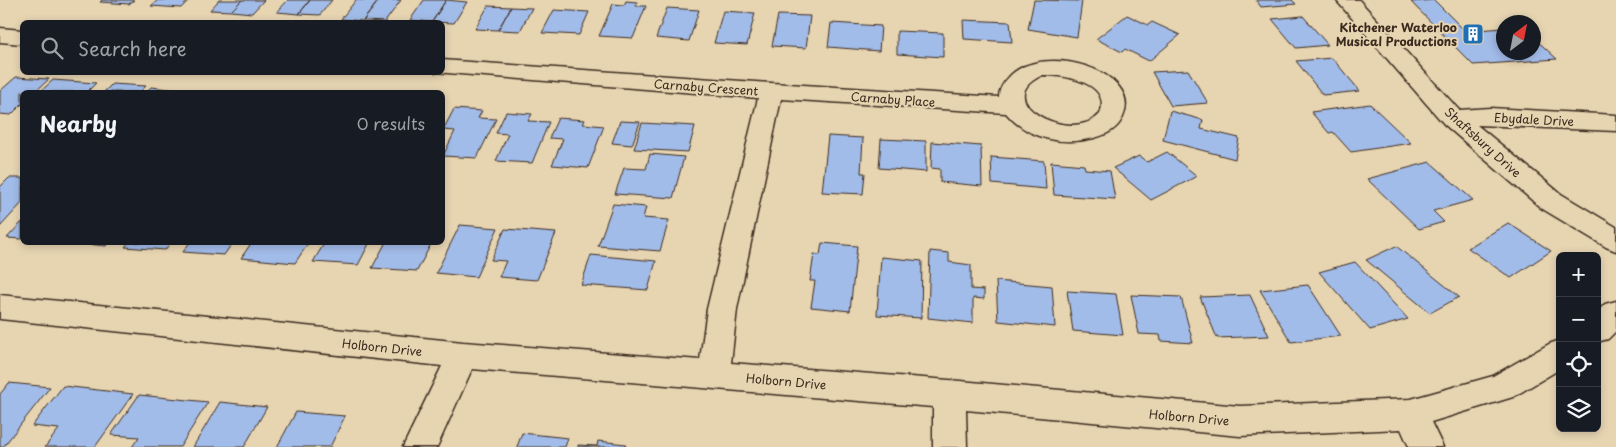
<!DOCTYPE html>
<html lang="en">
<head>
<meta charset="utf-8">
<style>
	:root { --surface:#171b24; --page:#20242c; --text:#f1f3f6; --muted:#9ea1a6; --line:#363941 }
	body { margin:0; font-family:"Playpen Sans",sans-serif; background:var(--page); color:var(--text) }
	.controls { position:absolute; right:15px; bottom:15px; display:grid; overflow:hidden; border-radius:8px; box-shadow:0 2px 8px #0003 }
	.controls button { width:45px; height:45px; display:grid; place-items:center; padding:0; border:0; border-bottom:1px solid var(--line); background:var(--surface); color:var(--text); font:25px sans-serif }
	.compass { position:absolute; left:1496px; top:15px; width:45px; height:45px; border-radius:50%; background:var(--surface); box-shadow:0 2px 8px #0003; rotate:32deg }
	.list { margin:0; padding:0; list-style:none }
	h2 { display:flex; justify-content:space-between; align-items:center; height:65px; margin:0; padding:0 20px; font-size:21px }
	h2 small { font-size:16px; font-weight:400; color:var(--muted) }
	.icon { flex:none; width:28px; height:28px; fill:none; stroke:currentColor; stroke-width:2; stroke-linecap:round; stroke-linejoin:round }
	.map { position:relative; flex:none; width:1616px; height:447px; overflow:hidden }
	.search { position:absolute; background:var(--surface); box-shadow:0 2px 8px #0003; left:20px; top:20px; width:425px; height:55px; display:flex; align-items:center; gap:12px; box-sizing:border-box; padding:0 18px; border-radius:8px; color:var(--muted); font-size:19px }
	.panel { position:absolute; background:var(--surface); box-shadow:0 2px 8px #0003; left:20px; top:90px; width:425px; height:155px; border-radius:8px }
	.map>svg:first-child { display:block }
</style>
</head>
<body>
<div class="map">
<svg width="1616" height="447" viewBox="0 0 1616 447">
	<rect width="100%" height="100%" fill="#e7d5b2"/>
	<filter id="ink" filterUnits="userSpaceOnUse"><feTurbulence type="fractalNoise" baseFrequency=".02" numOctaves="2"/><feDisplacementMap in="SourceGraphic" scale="10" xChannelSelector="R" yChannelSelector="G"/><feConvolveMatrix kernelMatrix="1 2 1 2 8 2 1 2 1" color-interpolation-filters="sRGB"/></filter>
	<g filter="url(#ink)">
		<path fill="#a2bce9" stroke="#3b2a1e" d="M102,0H134L129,4L100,2Z
			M158,0H189L181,8L151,6Z
			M219,0H242L231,11L210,10Z
			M242,0H264L252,13L231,11Z
			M288,0H310L299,14L277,12Z
			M310,0H332L320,15L299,14Z
			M356,0H379L363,21L341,19Z
			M379,0H401L385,22L363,21Z
			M424,0H446L432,22L410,20Z
			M446,0L467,2L454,23L432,22Z
			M1034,0L1082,1L1077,37L1028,29Z
			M1256,0H1292L1296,4L1261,7Z
			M1434,0L1465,31L1504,28V52H1534V38L1557,59L1473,65L1411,2Z
			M626,1L637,2L636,6H646L633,38L599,36L613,4L624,5Z
			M488,6L511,7L498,30L475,29Z
			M511,7L532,8L520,31L498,30Z
			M667,8L699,10L689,41L656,38Z
			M554,10L589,12L579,35L542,33Z
			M723,11L755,13L747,45L714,43Z
			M778,15L810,16L806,48L772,46Z
			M1127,15L1148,25L1152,22L1180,35L1149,61L1125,49L1122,52L1096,39Z
			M1303,16L1328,45L1296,48L1272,19Z
			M963,20L1010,22L1012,42L964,39Z
			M831,23L881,26L879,51L828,47Z
			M897,31L943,33V57L897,54Z
			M1332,58L1360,91L1323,95L1296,61Z
			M1188,70L1208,103L1171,106L1152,72Z
			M16,77L49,79L35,92H22V104L11,115L0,114V91Z
			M53,80L96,83L87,92H40Z
			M112,84L146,86L140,92H104Z
			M151,87L178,90L175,92H146Z
			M1370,104L1411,143L1351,152L1333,132L1329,133L1311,112Z
			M454,109L482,111L478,118L496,119L477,158L443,156L455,131L443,130Z
			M1170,111L1203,120L1201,129L1239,138L1235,159L1163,140Z
			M506,112L532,114L528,121L549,122L532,163L496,161L508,134L496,133Z
			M558,118L585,120L583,124L604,126L588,168L552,165L563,139L549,138Z
			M620,121L640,122L632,145L612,143Z
			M642,123L695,126L688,152L634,149Z
			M828,136L863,138L861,173H865L863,194L822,192Z
			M881,139L926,141V172L879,168Z
			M932,142L981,146L982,186L940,182V169L931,168Z
			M1167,152L1197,176L1151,200L1113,168L1139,156L1147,162Z
			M650,154L684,157L673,198L615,194L624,168L646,169Z
			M991,157L1044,161L1046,189L992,184Z
			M1051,162L1084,165L1085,169L1110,171L1115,199L1054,195Z
			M1430,162L1473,200L1433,211L1444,222L1419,229L1367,179Z
			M9,178H22V203L0,227V187Z
			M613,204L646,207L643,218L669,220L660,251L598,246Z
			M22,222V239L7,238Z
			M1508,223L1551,251L1511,278L1468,248Z
			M460,225L498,228L476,277L436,273Z
			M505,229L556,233L537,280L499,277L506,261L491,260Z
			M67,242H109L106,246Z
			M129,242H171L165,250L125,247Z
			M190,242H233L224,255L183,252Z
			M252,242H309L295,263L241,258Z
			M325,242H370L358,265L313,262Z
			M386,242H432L417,271L372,268Z
			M822,243L857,246L850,311L811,307L815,281H810L814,254L820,255Z
			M1396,246L1459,297L1430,313L1366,260Z
			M930,251L949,253V262L971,265V289L984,290V299L973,298V323L928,318Z
			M591,255L656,261L648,290L581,285Z
			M881,257L922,261L921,318L877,315Z
			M1355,262L1408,319L1370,330L1319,272Z
			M996,281L1052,286L1055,327L998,321Z
			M1308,285L1341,336L1291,342L1260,290Z
			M1067,291L1116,294L1123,335L1073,331Z
			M1131,295L1181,297L1193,343L1161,341L1160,335L1139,334Z
			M1250,295L1269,336L1217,338L1200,297Z
			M9,383L50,387L3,447H0V394Z
			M63,386L133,394L95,447H45L59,429L32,426Z
			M139,395L208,402L180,447H132L139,437L111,435Z
			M220,402L267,407L244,447H193Z
			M296,412L345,416L330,447H277Z
			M522,433L568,438L565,447H517Z
			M598,441L626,444L625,447H578V445L597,446Z"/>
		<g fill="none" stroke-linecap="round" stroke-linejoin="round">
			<g stroke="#3b2a1e" stroke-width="3">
				<path id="street" d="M1336,0H1359L1459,110L1490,108L1616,115V131L1477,125L1561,194L1616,227V251L1606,247L1541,208L1444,124Z
					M0,28L22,30V44L0,42Z
					M442,60L771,83L999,97C999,89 1003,83 1009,77C1041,41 1144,71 1123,117C1118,129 1106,135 1094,138C1062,146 1028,139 1006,113L781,99L737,309L731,363L949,380L1240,406L1411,399L1493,376L1549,344L1560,340V369L1513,397L1431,422L1443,447H1409L1401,429L1240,436L966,410L967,447H933V407L472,369L437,447H403L442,366L0,319V295L463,342L700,360L707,309L758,98L435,72H442ZM1043,75C1064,75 1112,82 1100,114C1071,146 986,100 1043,75Z
					M1616,301V331L1608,339L1597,342V312L1605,304Z"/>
			</g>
			<use href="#street" fill="#e7d5b2" fill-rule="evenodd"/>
		</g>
	</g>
	<defs>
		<g id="building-square" transform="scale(1.125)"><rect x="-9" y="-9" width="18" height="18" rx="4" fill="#1f6fb2" stroke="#e7d5b2"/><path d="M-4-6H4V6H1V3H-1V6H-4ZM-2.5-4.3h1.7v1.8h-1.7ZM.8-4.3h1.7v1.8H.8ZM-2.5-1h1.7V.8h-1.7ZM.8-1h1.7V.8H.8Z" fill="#fff"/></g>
	</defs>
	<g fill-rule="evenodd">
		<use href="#building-square" x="1473" y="34"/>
	</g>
	<g text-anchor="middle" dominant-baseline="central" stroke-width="4" stroke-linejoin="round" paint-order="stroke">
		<g font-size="12" font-weight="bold" fill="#3b2a1e" stroke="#e7d5b2" text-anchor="end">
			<text x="1457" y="27">Kitchener Waterloo<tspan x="1457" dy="14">Musical Productions</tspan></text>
		</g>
		<g font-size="12" fill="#3b2a1e" stroke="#e7d5b2">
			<text transform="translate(706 87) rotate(4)">Carnaby Crescent</text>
			<text transform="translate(893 99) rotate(4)">Carnaby Place</text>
			<text transform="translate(1534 119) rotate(3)">Ebydale Drive</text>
			<text transform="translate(1483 142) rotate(42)">Shaftsbury Drive</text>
			<text transform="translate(382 347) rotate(6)">Holborn Drive</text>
			<text transform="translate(786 381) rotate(5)">Holborn Drive</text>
			<text transform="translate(1189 417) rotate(5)">Holborn Drive</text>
		</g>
	</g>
</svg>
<div class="controls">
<button>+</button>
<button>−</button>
<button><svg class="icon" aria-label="locate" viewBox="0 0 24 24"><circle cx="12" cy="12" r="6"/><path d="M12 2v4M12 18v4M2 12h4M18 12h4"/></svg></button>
<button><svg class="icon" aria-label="layers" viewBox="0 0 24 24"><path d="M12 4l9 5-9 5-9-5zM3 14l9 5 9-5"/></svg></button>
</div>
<svg class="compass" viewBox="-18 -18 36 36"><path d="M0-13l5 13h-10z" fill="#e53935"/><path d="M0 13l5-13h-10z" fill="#9ea1a6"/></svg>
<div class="search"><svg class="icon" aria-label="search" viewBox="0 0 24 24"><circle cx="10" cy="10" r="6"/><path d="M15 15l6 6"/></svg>Search here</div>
<section class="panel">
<h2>Nearby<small>0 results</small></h2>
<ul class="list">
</ul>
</section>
</div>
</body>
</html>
